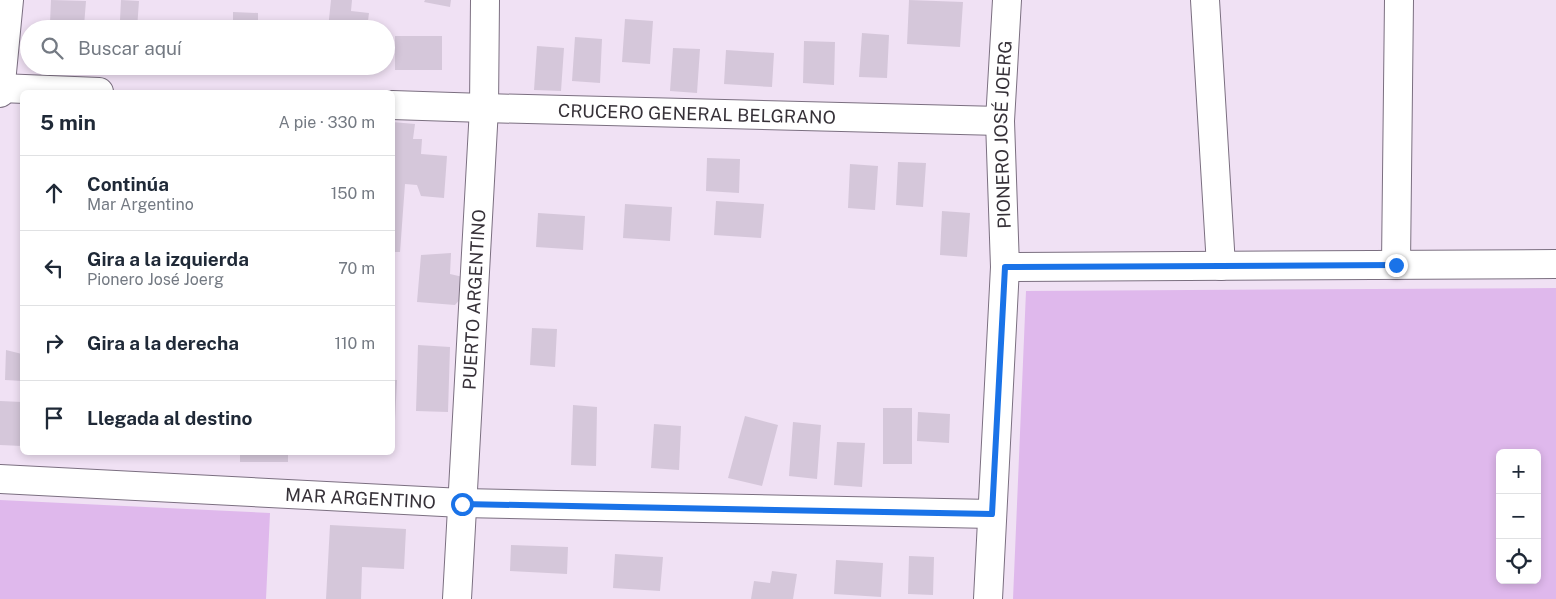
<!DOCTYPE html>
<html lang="es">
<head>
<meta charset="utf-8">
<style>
	:root { --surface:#fff; --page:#f2f2f3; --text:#1f2937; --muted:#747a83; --line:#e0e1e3 }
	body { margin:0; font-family:"Public Sans",sans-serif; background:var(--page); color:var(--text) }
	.controls { position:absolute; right:15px; bottom:15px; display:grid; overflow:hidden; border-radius:8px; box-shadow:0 2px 8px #0003 }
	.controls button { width:45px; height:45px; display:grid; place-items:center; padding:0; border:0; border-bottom:1px solid var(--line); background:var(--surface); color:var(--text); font:25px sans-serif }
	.stop { position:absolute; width:15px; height:15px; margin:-11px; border:4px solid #1a73e8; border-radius:50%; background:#fff }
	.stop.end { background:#1a73e8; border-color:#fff; box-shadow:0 1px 5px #0008 }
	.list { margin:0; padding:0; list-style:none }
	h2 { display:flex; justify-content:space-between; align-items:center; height:65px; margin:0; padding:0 20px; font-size:21px }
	h2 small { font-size:16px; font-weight:400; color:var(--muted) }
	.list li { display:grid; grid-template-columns:32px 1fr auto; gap:15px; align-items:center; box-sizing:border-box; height:75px; padding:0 20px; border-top:1px solid var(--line) }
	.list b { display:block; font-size:19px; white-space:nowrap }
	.list p { margin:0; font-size:16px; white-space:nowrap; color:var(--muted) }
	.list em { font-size:16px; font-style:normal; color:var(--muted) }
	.icon { flex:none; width:28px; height:28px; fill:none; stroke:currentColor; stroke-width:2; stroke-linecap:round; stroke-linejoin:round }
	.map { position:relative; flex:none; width:1556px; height:599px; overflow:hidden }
	.search { position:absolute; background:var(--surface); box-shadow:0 2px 8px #0003; left:20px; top:20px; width:375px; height:55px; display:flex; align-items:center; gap:12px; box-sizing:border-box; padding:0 18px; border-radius:28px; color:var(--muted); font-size:19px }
	.panel { position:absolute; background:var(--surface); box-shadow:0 2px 8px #0003; left:20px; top:90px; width:375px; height:365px; border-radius:8px }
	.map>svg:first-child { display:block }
</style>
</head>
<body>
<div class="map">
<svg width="1556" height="599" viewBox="0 0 1556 599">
	<rect width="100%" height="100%" fill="#f0e1f4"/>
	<path fill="#dfb8ec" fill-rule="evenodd" d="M1556,288V599H1013L1026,291ZM1500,453H1537V580H1500Z
		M0,500L270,513L266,599H0Z"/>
	<path fill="#d5c7da" d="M51,0L86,1L84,26L50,23Z
		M121,0L139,1L137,29H109L110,20H120Z
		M331,0H352L351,11L369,13L367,29H328Z
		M425,0H451L450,7L424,2Z
		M909,0L963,2L960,47L907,44Z
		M233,12L258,13V29H233Z
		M625,19L653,21L650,64L622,62Z
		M862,33L889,35L887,78L859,77Z
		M395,36H442V70H395Z
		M575,37L602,39L600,83L572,81Z
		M804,41L835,42L834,85L803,83Z
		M537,46L564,48L561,91L534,90Z
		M673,48L700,49L697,93L670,91Z
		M726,50L774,53L772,87L724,84Z
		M392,122L415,124L413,139H422L421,154L447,156L444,198L421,196L417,185L405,184L400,252H392Z
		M707,158L740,159L739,193L706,191Z
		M898,162L926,163L923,207L896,205Z
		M850,164L878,166L875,210L848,208Z
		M716,201L764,204L761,238L714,235Z
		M625,204L672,207L670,241L623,238Z
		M942,211L970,213L967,257L940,255Z
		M538,213L585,216L583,250L536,247Z
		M451,253L450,274L463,277L462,297L455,305L417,302L421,255Z
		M532,328L557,329L555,367L530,365Z
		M418,345L450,347L448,412L416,411Z
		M6,350L22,354V381L5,380Z
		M392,380H397L394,441H392Z
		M0,401L22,402V446L0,445Z
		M573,405L597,407L596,466L571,465Z
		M883,408H912V464H883Z
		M918,412L950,414L949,443L917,441Z
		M745,416L778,425L762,486L728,478Z
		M793,422L821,425L817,479L789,476Z
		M654,424L681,426L679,470L651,468Z
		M837,442L865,443L862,487L834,485Z
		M240,452H288V462H240Z
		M330,525L406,529L404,569L362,567L361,599H326Z
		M511,545L568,547L567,574L510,571Z
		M615,554L663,557L660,591L613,588Z
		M909,556L934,557L933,595L908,594Z
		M836,560L883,563L881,597L834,594Z
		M772,571L797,574L793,599H751L754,581L770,583Z"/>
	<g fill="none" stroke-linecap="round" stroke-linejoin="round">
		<g stroke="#7b6f80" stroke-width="30">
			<g id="minor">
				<path d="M1205,0L1221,266"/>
				<path d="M0,88L99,92"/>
				<path d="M0,93L9,0"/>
				<path id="s1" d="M392,105L484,108L1000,121"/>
				<path d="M1396,265L1399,0"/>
				<path d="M1005,267L1556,264"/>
				<path id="s2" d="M0,479L462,503L992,514"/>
				<path id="s3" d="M457,599L484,108L485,0"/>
				<path id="s4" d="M988,599L1005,267L1000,121L1007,0"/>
			</g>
		</g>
		<use href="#minor" stroke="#fff" stroke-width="28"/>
	</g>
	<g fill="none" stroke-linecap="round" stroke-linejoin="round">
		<path stroke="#1a73e8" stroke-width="6" d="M462,504L992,514L1005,267L1396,265"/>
	</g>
	<g text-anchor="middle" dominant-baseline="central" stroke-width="4" stroke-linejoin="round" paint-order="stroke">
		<g font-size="18" fill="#363138" stroke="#f0e1f4">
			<text stroke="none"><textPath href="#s1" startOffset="305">CRUCERO GENERAL BELGRANO</textPath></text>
			<text stroke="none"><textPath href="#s4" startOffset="465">PIONERO JOSÉ JOERG</textPath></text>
			<text stroke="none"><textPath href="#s3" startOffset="300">PUERTO ARGENTINO</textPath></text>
			<text stroke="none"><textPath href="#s2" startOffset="361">MAR ARGENTINO</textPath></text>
		</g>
	</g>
</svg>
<div class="controls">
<button>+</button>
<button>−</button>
<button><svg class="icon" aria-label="locate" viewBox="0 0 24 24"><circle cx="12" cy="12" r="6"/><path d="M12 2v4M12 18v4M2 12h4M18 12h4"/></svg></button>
</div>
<div class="stop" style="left:462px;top:504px"></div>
<div class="stop end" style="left:1396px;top:265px"></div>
<div class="search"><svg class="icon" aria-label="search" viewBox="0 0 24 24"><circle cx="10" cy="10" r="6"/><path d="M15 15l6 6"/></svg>Buscar aquí</div>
<section class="panel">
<h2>5 min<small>A pie · 330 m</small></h2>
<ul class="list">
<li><svg class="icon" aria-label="ahead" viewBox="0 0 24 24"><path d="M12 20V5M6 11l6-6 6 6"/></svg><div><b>Continúa</b><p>Mar Argentino</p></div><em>150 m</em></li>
<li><svg class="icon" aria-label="left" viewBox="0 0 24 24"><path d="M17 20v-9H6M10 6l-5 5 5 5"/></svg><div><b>Gira a la izquierda</b><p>Pionero José Joerg</p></div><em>70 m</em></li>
<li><svg class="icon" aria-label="right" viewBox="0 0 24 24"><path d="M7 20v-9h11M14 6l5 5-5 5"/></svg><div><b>Gira a la derecha</b></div><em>110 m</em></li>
<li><svg class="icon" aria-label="arrive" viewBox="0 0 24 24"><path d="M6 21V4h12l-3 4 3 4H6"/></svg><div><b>Llegada al destino</b></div></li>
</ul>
</section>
</div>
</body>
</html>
